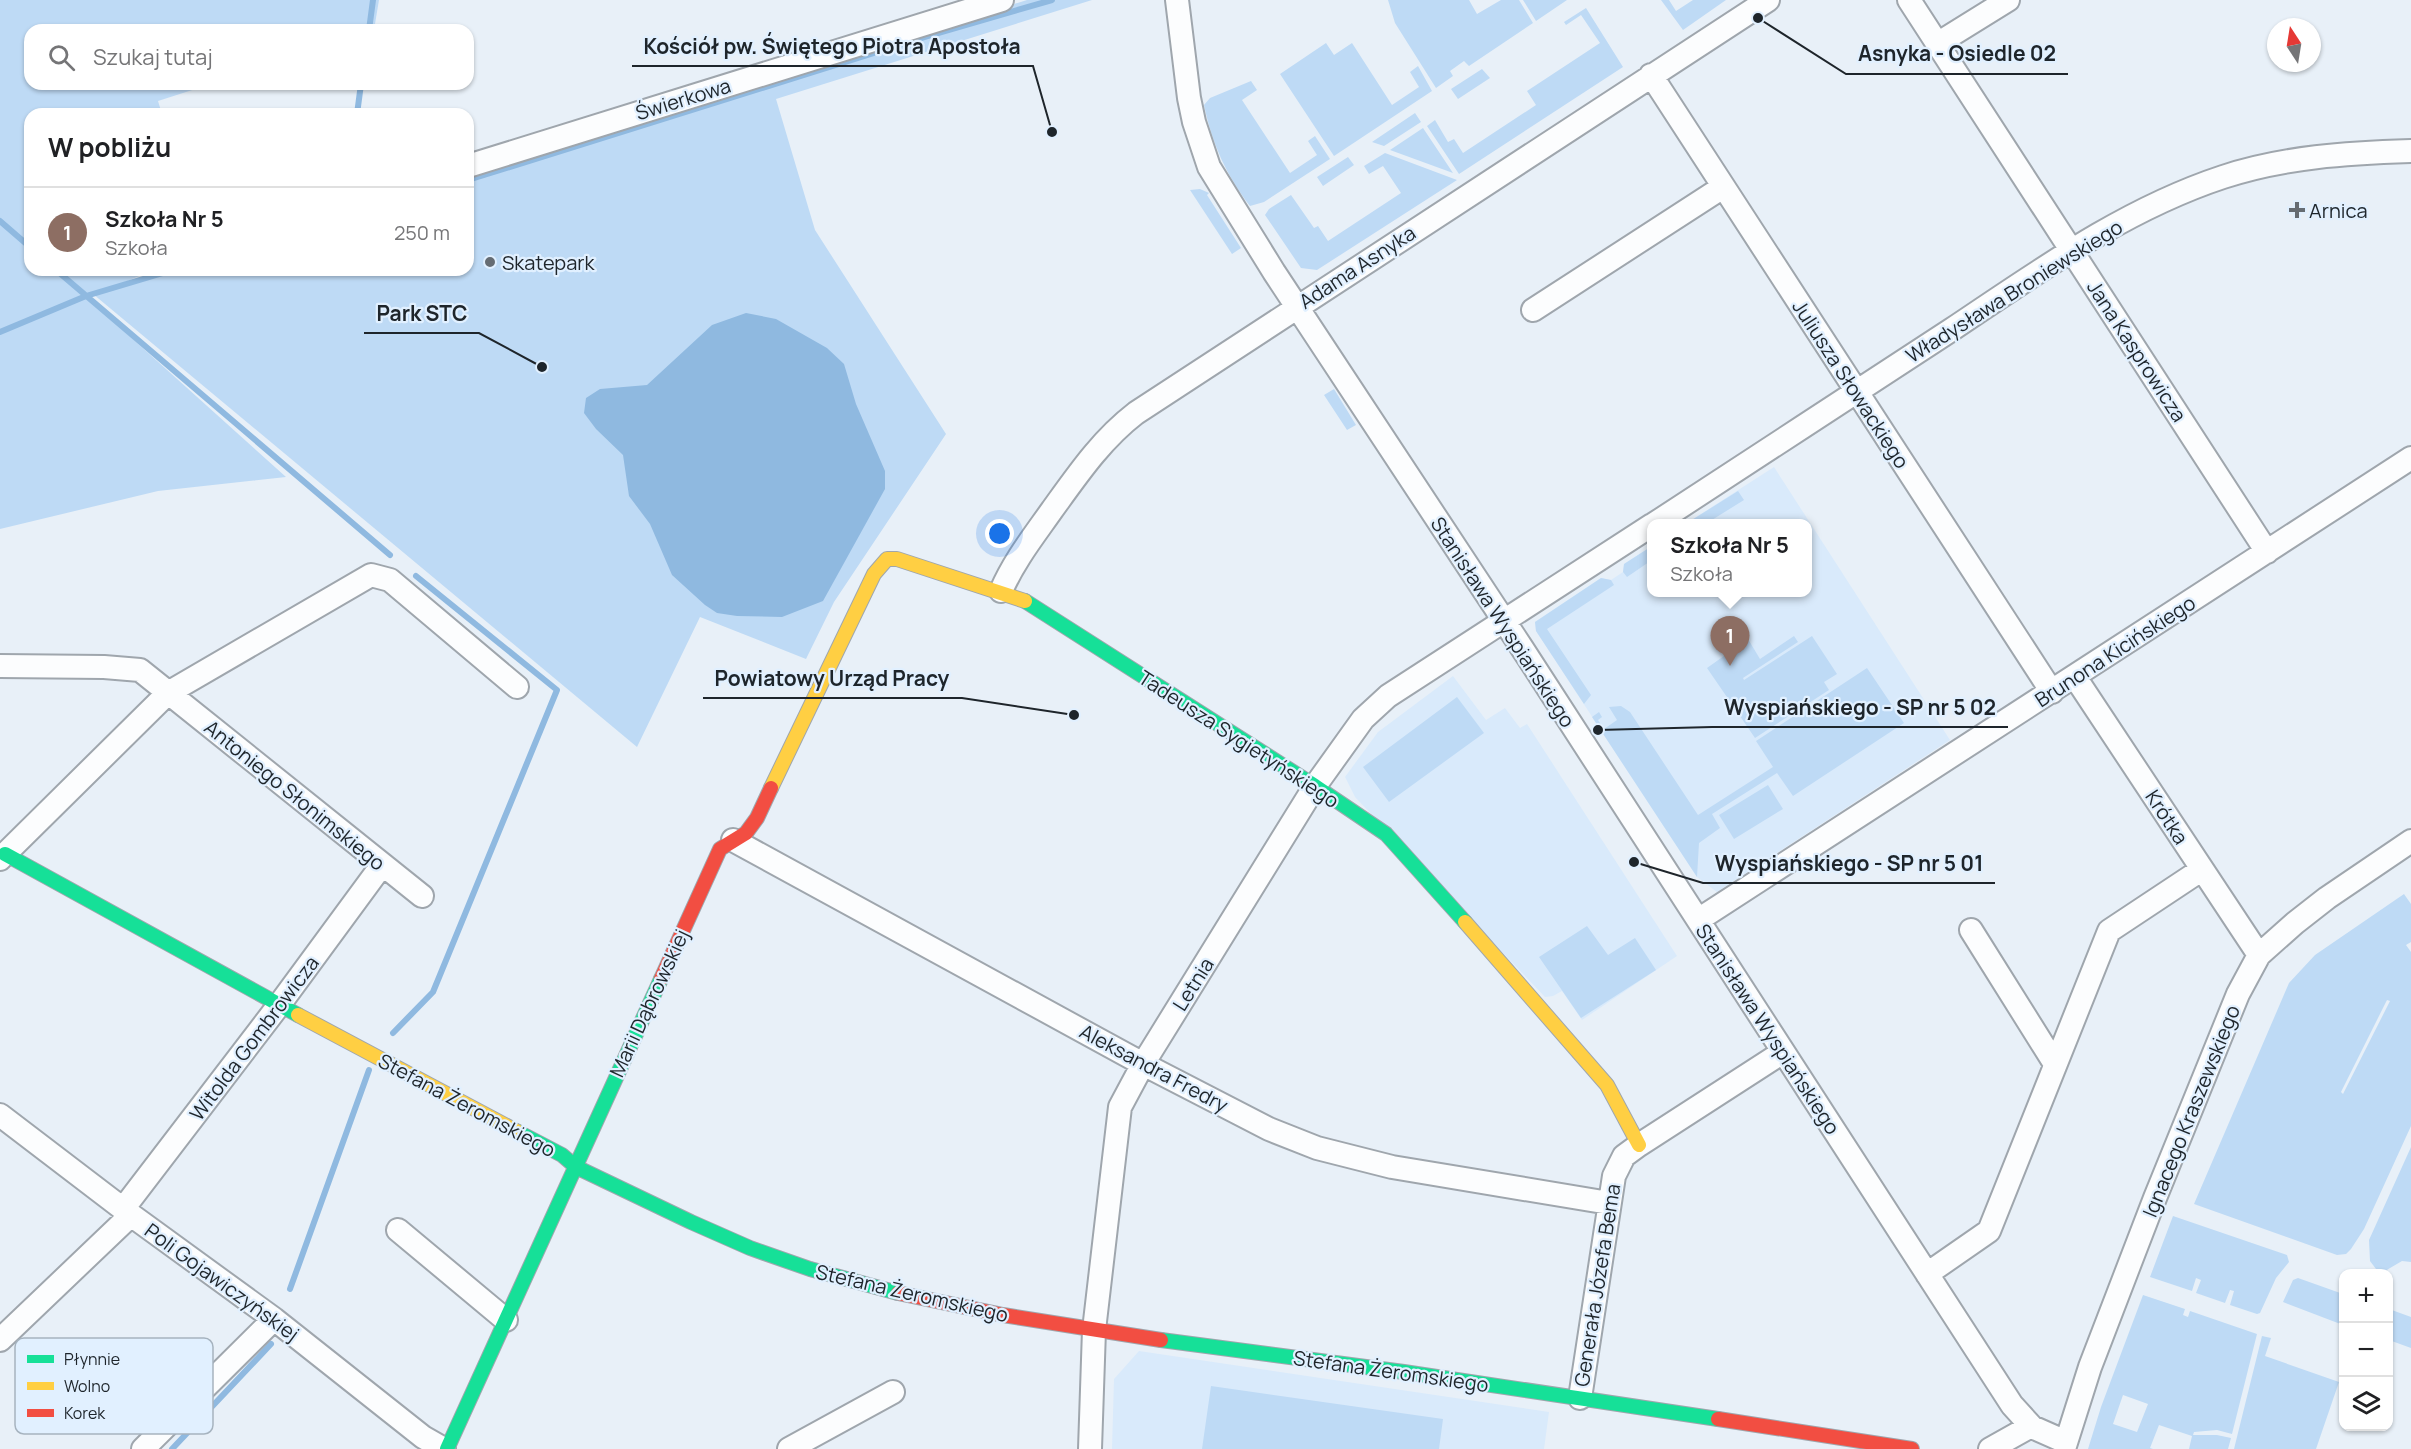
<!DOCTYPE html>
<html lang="pl">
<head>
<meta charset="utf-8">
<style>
	:root { --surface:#fff; --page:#f2f2f2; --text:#202124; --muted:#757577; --line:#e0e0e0; --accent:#d93025 }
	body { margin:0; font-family:Manrope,sans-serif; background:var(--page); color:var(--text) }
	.controls { position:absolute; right:18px; bottom:18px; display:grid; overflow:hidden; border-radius:12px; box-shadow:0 2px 4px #0004 }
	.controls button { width:54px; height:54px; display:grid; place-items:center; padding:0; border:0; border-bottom:2px solid var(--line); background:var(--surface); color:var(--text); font:30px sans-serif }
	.compass { position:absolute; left:2267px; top:18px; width:54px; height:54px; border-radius:50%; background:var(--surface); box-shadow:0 2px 4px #0004; rotate:348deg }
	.you { position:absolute; left:1000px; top:534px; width:21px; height:21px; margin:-15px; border:4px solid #fff; border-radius:50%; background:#1a73e8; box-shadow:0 0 0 9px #1a73e833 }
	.badge { display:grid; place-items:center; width:39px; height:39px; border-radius:50%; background:var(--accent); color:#fff; font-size:20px; font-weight:700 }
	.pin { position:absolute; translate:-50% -50px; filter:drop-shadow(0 2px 3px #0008) }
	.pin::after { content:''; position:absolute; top:32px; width:21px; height:18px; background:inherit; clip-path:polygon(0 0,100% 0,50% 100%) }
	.popup { position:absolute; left:1647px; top:519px; width:165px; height:78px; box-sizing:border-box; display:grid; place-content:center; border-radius:12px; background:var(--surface); filter:drop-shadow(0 2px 4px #0005); font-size:20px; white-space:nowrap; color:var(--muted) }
	.popup b { font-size:22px; color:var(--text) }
	.popup::after { content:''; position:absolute; left:50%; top:100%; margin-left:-12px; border:12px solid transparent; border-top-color:var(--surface) }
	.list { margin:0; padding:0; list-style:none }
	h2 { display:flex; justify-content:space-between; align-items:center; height:78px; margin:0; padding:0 24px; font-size:26px }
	h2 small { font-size:20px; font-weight:400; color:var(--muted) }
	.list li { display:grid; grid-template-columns:39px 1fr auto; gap:18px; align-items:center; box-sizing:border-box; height:90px; padding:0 24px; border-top:2px solid var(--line) }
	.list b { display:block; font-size:22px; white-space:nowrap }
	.list p { margin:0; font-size:20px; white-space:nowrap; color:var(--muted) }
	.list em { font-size:20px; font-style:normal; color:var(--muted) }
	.icon { flex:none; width:33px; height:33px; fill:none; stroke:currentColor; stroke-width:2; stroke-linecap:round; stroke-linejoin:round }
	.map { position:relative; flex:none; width:2411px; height:1449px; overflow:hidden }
	.search { position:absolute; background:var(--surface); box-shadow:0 2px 4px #0004; left:24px; top:24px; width:450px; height:66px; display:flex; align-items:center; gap:15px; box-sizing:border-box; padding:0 21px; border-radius:18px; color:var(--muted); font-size:22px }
	.panel { position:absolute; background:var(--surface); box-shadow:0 2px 4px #0004; left:24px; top:108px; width:450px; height:168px; border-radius:18px }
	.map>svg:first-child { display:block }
</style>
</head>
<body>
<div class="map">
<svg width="2411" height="1449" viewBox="0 0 2411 1449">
	<rect width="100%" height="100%" fill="#e8f0f8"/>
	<path fill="#d9eafb" d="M1774,467L1950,740L1717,892L1697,877L1536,631L1535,622L1601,578L1611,580L1623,572L1624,564L1652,546V592H1808V524L1687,523Z
		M1453,676L1486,720L1505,708L1520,728L1527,724L1677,956L1582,1020L1562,991L1553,996L1545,997L1355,797L1345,777L1378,732Z
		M1139,1351L1549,1412L1544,1449H1112L1114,1379Z"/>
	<path fill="#bedaf5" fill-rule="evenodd" d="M0,0H379L374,30H30V84H211L158,101L162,114H30V270H153L116,286L165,270H468V174L1027,0H1092L776,99L815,230L946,434L834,602L806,659L700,617L637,747L93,294L86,297L286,477L158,491L0,529Z
		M1388,0H1469L1477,14L1501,0H1519L1533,23L1469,66L1464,61L1450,71L1453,76L1436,88L1395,23Z
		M1523,0H1567L1536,21Z
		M1661,0H1669L1676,11L1693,0H1726L1683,30Z
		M1586,8L1623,67L1459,174L1427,126L1435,120L1448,142L1454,139L1463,153L1536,105L1527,91L1600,43L1581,15L1566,25L1564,22Z
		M1326,43L1334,55L1352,43L1392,105L1419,87L1410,72L1418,66L1432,91L1334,156L1280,74Z
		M1482,69L1490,78L1458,99L1451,89Z
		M1251,81L1257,90L1242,100L1290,173L1317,155L1308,141L1315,136L1330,159L1264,202L1250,206C1226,175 1212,143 1204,105L1210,98Z
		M1415,113L1421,122L1384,146L1372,142Z
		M1423,128L1453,173L1390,150Z
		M1385,153L1457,180L1317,270L1301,268L1265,215L1269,209L1291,195L1314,228L1318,226L1328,241L1401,193L1383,166L1369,174L1364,166Z
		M1348,157L1354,165L1323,186L1317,177Z
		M1200,189L1209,193L1207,195L1241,248L1232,254L1190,190Z
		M1334,389L1356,425L1347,430L1324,395Z
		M1738,491L1744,500L1707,523H1687Z
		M1652,546V560L1627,577L1623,572L1624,564Z
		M1601,578L1611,580L1614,585L1547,629L1591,695L1584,704L1536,631L1535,622Z
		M1794,636L1798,642L1743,678L1744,680L1812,636L1837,674L1824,682L1829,690L1755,738L1707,668L1748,639L1760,659Z
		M1867,668L1904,723L1793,796L1777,773L1712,814L1720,828L1699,843L1697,877L1592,717L1599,712L1602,717L1598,720L1604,729L1617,720L1609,707L1621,706L1630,712L1698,815L1773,767L1756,741Z
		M1457,697L1484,733L1389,802L1363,767Z
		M1768,785L1783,809L1734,839L1719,815Z
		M2404,894L2411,904V942L2406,945L2411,952V1126L2364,1229L2351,1249L2346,1254L2337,1255L2194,1204L2289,983L2315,955ZM2387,1000L2390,1001L2343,1094L2341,1092Z
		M1587,926L1608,955L1635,938L1656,970L1581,1018L1539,957Z
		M2411,1147V1262L2402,1261L2385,1271L2376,1269L2370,1261L2369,1240Z
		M2173,1216L2287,1255L2289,1262L2276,1278L2260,1313L2257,1314L2230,1305L2234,1291L2230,1290L2225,1303L2196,1293L2201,1280L2196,1278L2192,1291L2150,1277Z
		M2298,1278L2343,1294V1325L2283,1302L2293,1280Z
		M2143,1295L2185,1309L2183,1315L2188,1317L2190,1311L2257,1334L2232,1434L2217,1430L2194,1432L2193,1435H2217L2231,1438L2228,1449H2189L2192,1436L2159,1425L2150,1448L2153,1449H2088L2101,1407ZM2123,1395L2148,1404L2137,1432L2113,1424Z
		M2389,1309L2411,1317V1348L2389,1340Z
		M2262,1336L2271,1338L2265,1356L2339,1382L2316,1449H2234Z
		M1211,1386L1443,1419L1439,1449H1202Z"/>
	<path fill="#8fb9e0" d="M746,313L776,319L827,348L844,364L856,404L885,471V489L823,601L782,617L737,616L717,613L705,605L672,575L650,524L629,496L623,455L596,429L584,413L586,398L600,389L647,385L712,325Z"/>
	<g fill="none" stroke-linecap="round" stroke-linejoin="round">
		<path stroke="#8fb9e0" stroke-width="6" d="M369,30L373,0
			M357,114L361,84
			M468,180L925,37L1052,0
			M0,221L30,247
			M56,270L390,555
			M0,332L86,296L173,270
			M393,1033L433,992L557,690L416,576
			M290,1289L369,1070
			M172,1449L271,1344"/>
		<g stroke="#9fa6ad" stroke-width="26">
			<path id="street" d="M1177,0L1189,98L1194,122L1209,167L1274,272L1522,648L2012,1405L2032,1427L2066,1442
				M1909,0L2267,552
				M1937,44L2008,0
				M1651,75L2052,692
				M468,166L1002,0
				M1533,310L1723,187
				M1654,524C1753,459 1852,395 1951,330C2038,272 2123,210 2223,177C2283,157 2348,153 2411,151
				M1001,591C1014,561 1033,537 1052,510C1078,474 1101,440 1136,413L1768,0
				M0,666L104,667L140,670L422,896
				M2075,677L2259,955
				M733,840L1143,1064L1269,1129L1317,1148L1392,1167L1609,1203
				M0,859L168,693L371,575L390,580L517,687
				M1698,920L2411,458
				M1971,930L2055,1064
				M0,1115L131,1215L274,1319L423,1437L444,1449
				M123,1209L279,1005L382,865
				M398,1230L506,1320
				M1927,1274L1989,1231L2109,931L2201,870
				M0,1340L131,1215
				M1580,1398L1614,1176L1624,1156L1639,1145L1783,1052
				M143,1449L274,1319
				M789,1449L893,1392
				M1090,1449L1094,1330L1120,1107L1143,1064L1315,786L1363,719L1388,696L1652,525
				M1990,1449L2031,1426
				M2064,1449L2090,1367L2155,1198L2238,994L2259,955L2295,923L2327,898L2411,841"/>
		</g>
		<g stroke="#9fa6ad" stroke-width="16">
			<path id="fast" d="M1025,601L1315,786L1386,834L1465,922
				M5,854L298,1015
				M518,1132L562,1155L576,1167L691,1222L750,1248L810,1269L898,1293
				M1161,1340L1404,1372L1718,1419
				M447,1449L661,979"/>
		</g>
		<g stroke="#9fa6ad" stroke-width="16">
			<path id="slow" d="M771,788L874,574L887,559H897L1025,601
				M1465,922L1607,1085L1639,1145
				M298,1015L518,1132"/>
		</g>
		<g stroke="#9fa6ad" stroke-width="16">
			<path id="jam" d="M661,979L720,849L746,833L757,818L771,788
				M898,1293L1003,1315L1161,1340
				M1718,1419L1912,1449"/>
		</g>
		<use href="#street" stroke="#fcfdfe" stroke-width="22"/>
		<use href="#fast" stroke="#16e098" stroke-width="14"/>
		<use href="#slow" stroke="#ffcf43" stroke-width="14"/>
		<use href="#jam" stroke="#f24e42" stroke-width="14"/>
	</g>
	<g fill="#656c73" stroke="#e1f0ff" stroke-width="2">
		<path d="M2294 201h6v6h6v6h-6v6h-6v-6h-6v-6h6z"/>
		<circle cx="490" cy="262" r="6"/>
	</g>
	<g text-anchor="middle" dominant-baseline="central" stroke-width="4.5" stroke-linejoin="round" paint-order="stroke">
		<g font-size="20" fill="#1e252b" stroke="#e1f0ff">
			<text transform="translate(683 99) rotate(-17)">Świerkowa</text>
			<text transform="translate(1357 267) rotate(-33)">Adama Asnyka</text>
			<text transform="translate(2014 291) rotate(-32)">Władysława Broniewskiego</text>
			<text transform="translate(2137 351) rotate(57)">Jana Kasprowicza</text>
			<text transform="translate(1851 384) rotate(57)">Juliusza Słowackiego</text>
			<text transform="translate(1503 622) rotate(57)">Stanisława Wyspiańskiego</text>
			<text transform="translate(2115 651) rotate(-33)">Brunona Kicińskiego</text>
			<text transform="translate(1239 739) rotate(33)">Tadeusza Sygietyńskiego</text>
			<text transform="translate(295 795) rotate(39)">Antoniego Słonimskiego</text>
			<text transform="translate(2167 817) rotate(57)">Krótka</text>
			<text transform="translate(1193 984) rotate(-58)">Letnia</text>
			<text transform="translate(649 1003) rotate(-65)">Marii Dąbrowskiej</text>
			<text transform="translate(1768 1029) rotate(57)">Stanisława Wyspiańskiego</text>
			<text transform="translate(254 1038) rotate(-53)">Witolda Gombrowicza</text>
			<text transform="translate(1154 1068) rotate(28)">Aleksandra Fredry</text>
			<text transform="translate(467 1105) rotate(28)">Stefana Żeromskiego</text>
			<text transform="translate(2191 1111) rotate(-68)">Ignacego Kraszewskiego</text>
			<text transform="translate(222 1282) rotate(36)">Poli Gojawiczyńskiej</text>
			<text transform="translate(1597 1285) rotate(-81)">Generała Józefa Bema</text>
			<text transform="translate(912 1293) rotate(13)">Stefana Żeromskiego</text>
			<text transform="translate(1391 1371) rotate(8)">Stefana Żeromskiego</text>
		</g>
		<g font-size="20" fill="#1e252b" stroke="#e1f0ff" text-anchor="start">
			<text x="2309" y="210">Arnica</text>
			<text x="502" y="262">Skatepark</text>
		</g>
	</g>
	<rect x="15" y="1338" width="198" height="96" rx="9" fill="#e1f0ff" stroke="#a6b3bf" stroke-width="1.5"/>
	<rect x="27" y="1355" width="27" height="8" fill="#16e098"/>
	<rect x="27" y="1382" width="27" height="8" fill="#ffcf43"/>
	<rect x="27" y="1409" width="27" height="8" fill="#f24e42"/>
	<g font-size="16" fill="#1e252b">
		<text x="64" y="1365">Płynnie</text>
		<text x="64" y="1392">Wolno</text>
		<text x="64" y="1419">Korek</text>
	</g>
	<path fill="none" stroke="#1e252b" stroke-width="2" d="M1052 132L1033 66H632M1758 18L1846 74H2068M542 367L479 333H364M1074 715L962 698H703M1598 730L1712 727H2008M1634 862L1703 883H1995"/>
	<g fill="#1e252b" stroke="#e1f0ff" stroke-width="2">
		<circle cx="1052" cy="132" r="6"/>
		<circle cx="1758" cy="18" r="6"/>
		<circle cx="542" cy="367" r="6"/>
		<circle cx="1074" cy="715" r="6"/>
		<circle cx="1598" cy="730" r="6"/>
		<circle cx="1634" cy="862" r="6"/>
	</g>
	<g font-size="21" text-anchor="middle" font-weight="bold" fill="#1e252b" stroke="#e1f0ff" stroke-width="4.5" stroke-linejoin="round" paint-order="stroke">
		<text x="832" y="54">Kościół pw. Świętego Piotra Apostoła</text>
		<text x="1957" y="61">Asnyka - Osiedle 02</text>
		<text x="422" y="321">Park STC</text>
		<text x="832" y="686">Powiatowy Urząd Pracy</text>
		<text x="1860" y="715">Wyspiańskiego - SP nr 5 02</text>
		<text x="1849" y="871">Wyspiańskiego - SP nr 5 01</text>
	</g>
</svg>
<div class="controls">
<button>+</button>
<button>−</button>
<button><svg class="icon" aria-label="layers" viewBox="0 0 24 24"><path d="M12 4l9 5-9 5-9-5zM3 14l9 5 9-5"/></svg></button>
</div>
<svg class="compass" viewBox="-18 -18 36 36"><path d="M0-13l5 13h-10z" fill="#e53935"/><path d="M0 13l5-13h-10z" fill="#757577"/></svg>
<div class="you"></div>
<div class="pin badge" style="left:1730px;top:666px;background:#8d6e63">1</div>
<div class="popup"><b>Szkoła Nr 5</b>Szkoła</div>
<div class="search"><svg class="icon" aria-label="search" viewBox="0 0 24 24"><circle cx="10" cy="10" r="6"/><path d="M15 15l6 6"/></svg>Szukaj tutaj</div>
<section class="panel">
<h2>W pobliżu<small></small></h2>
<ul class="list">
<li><span class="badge" style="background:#8d6e63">1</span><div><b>Szkoła Nr 5</b><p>Szkoła</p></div><em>250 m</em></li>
</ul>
</section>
</div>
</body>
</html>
